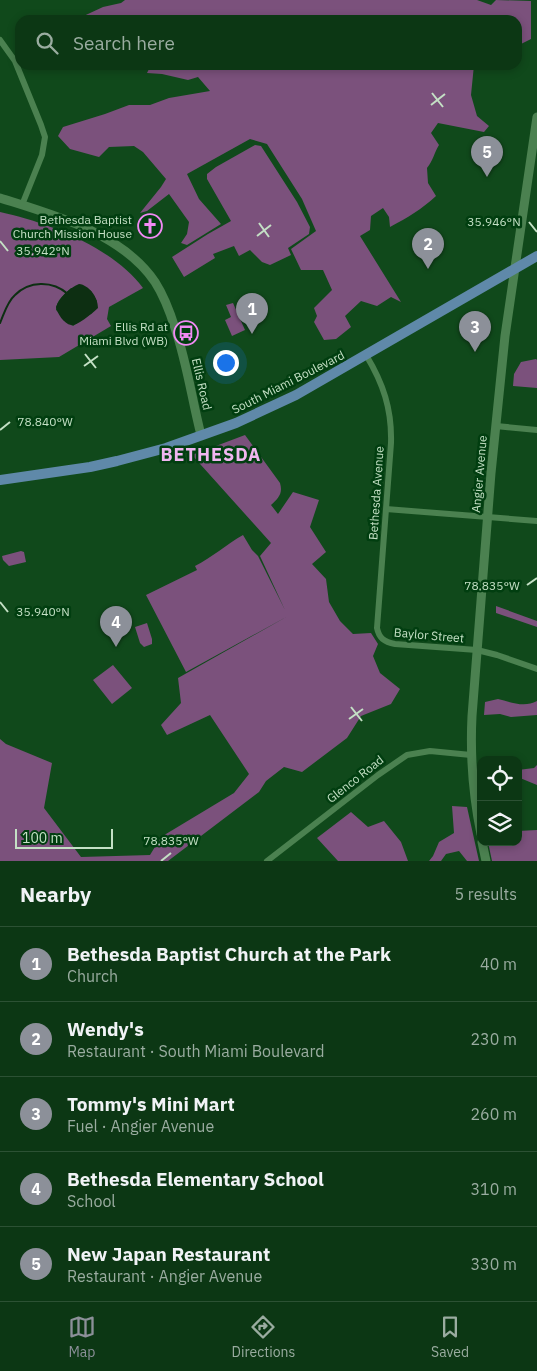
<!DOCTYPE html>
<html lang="en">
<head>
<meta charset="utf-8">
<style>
	:root { --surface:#0c3714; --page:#153f1d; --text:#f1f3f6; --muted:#9aaca0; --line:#2c5134; --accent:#8c9099 }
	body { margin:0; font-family:"IBM Plex Sans",sans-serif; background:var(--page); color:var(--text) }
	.controls { position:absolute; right:15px; bottom:15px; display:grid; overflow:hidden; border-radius:10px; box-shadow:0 2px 8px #0003 }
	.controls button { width:45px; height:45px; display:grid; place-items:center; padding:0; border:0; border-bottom:1px solid var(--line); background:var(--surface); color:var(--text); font:25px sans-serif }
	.scale { position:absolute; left:15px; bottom:12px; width:98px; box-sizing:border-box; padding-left:5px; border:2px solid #c4e0c5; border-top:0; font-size:14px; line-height:18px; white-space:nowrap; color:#c4e0c5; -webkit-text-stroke:4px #013e10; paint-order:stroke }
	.you { position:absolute; left:225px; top:362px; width:18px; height:18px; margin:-12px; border:4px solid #fff; border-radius:50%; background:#1a73e8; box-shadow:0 0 0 8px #1a73e833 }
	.badge { display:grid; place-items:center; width:32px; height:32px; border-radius:50%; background:var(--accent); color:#fff; font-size:16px; font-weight:700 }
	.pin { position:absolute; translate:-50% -41px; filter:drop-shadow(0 1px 2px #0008) }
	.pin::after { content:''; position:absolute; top:26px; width:18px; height:15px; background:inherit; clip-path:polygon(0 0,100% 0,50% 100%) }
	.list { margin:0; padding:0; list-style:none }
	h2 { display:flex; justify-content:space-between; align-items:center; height:65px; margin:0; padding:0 20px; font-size:21px }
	h2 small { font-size:16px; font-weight:400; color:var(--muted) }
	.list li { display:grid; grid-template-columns:32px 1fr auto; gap:15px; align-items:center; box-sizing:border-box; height:75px; padding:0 20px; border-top:1px solid var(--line) }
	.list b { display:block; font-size:19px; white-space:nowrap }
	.list p { margin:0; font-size:16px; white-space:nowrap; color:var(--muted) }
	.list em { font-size:16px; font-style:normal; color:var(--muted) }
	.icon { flex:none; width:28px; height:28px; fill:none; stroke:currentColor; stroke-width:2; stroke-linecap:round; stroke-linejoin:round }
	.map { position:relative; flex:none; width:537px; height:861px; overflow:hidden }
	.search { position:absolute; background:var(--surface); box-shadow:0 2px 8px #0003; left:15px; right:15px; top:15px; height:55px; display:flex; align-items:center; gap:12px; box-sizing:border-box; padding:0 18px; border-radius:15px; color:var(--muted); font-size:19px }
	.sheet { height:440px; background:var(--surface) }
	nav { display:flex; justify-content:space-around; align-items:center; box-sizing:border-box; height:70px; border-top:1px solid var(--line); background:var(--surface); font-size:14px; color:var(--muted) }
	nav a { display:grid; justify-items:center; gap:2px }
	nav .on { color:var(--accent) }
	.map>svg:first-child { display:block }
</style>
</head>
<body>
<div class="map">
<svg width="537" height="861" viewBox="0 0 537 861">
	<rect width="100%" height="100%" fill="#10491b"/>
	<path fill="#7b517c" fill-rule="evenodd" d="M125,0H477L491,5L496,0L531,1V39L517,46V20H75L103,7L121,3Z
		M151,65H474L471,95L477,116L489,126L484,132L438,123L431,133L439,145C434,153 433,161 427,168L428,183L436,196C422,209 407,218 390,227L389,217L383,208L371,216L370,230L360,236L401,302L391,297L377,306L361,301L345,316L351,327L336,339L324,340L314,322L317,316L314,308L332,290L323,270H301L291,249L316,231L302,199L267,144L250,139L187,174L199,199L221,224L187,245L181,243L187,234L189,222L169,194L147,211L140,213L161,187L166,179L143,152L134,146L109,147L99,157L70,149L58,136L63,127L105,114L129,105H150L169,98L210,91L198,77L188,80L162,74L147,73Z
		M255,145L261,146L297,202L310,227L309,234L288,248L291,255L270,265L262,262L250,250L239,256L234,246L213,254L215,258L184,277L172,257L208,234L231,221L207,179V174L216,167Z
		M0,212C47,222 114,248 143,288L109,307L107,319L111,326L59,357L0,360ZM71,288L91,291L97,301L92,313L73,326L56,310C56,300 65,294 71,288Z
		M233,303L245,330L232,336L225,320L231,317L226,305Z
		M536,359L537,360V388L513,386L514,374L521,362Z
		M245,435L280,483C283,493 279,498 271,505L278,514L293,492L319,500L310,527L326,552L312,564L326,579L329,602L340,621L353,634L371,633L378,644L373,656L380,673L400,689L391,704L361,716L347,738L302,772L284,767L266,781L259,792L168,861H0V739L6,744L52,763L44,808L81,857L150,855L161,837L234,793L249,774L210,715L167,735L161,725L181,703L178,678L288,616L186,672L146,595L197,570L195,566C211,558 227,544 243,535L252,550L258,556L285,610L260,556L271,543L192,455Z
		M21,551L24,552L26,562L9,566L3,560L2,556Z
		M496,606L537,621V627L496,613Z
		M147,623L152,639V644L144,647L140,643L135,627Z
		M113,665L132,688L112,704L93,680Z
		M498,699C511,702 524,708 537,701V715L511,717L500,714L484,715L485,702Z
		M537,765V785L520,778L518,770L534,768Z
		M452,806L467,807L479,861H467L459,851L446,854L441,861H429L433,856L439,842L454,833Z
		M351,812L368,827L384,821L401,842L408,861H338L317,838Z
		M537,830V861H492L488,842H518V831Z"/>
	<path fill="#0d2f12" d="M79,284C89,285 98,297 98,308C94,312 76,327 71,325C64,324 57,313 56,307C60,297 69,288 79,284Z"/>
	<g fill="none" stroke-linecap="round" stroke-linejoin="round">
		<path stroke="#0d2f12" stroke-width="2" d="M0,323C4,314 7,302 15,295C29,281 52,280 68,294"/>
		<path stroke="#4b8150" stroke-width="6" d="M0,40L15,61L41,125L45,137L42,155L22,205
			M366,355C383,383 392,409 391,443L377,628C379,638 384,642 395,644L477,650L497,655L537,669
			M496,426L537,430
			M386,509L537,521
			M267,861L378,775L407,755L430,751L471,755"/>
		<path stroke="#4b8150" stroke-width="9" d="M0,198C54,215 122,233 155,282C164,296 170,312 175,328C187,363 192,400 201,435
			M481,834C473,795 470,756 472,716L491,473L505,336L537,117
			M482,842L486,861"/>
		<path stroke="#5f89a9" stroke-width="10" d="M0,480L90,467L117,461L166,448L236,423L296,395L537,256"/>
	</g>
	<path fill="none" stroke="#c4e0c5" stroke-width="2" d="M432,93L443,107M431,105L445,94M529,222L537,232M259,223L269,237M257,236L271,225M0,241L8,251M85,354L96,368M84,366L98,356M0,430L10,422M527,585L537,578M0,602L8,612M351,707L362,721M349,719L363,709M161,861L171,853"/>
	<defs>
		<g id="church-ring" transform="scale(1.25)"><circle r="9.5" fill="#013e10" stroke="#f18af4" stroke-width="1.5"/><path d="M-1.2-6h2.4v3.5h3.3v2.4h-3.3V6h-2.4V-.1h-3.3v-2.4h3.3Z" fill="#f18af4"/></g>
		<g id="bus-ring" transform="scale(1.25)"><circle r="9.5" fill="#013e10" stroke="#f18af4" stroke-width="1.5"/><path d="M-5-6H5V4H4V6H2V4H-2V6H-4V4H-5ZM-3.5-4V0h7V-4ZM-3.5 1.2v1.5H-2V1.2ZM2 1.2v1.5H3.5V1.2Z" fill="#f18af4"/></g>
	</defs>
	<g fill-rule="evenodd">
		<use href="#church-ring" x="150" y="226"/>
		<use href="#bus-ring" x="186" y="333"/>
	</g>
	<g text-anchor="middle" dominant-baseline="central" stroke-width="5" stroke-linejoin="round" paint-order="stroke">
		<g font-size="12" fill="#c4e0c5" stroke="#013e10" text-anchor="end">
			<text x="132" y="219">Bethesda Baptist<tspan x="132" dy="14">Church Mission House</tspan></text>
			<text x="168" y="326">Ellis Rd at<tspan x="168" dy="14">Miami Blvd (WB)</tspan></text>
		</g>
		<g font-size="12" fill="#c4e0c5" stroke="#013e10">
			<text transform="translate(288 382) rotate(-27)">South Miami Boulevard</text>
			<text transform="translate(202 384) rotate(77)">Ellis Road</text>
			<text transform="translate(479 474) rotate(-85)">Angier Avenue</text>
			<text transform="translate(376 493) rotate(-86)">Bethesda Avenue</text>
			<text transform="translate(429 635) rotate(5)">Baylor Street</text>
			<text transform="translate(355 779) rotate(-38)">Glenco Road</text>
		</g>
		<g font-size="18" font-weight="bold" letter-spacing="1" fill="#f0b6f0" stroke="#013e10">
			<text x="211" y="454">BETHESDA</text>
		</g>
	</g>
	<g font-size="12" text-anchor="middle" fill="#c4e0c5" stroke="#013e10" stroke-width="5" stroke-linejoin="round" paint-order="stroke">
		<text x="494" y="226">35.946°N</text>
		<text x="43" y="255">35.942°N</text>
		<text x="45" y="426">78.840°W</text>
		<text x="492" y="590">78.835°W</text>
		<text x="43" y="616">35.940°N</text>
		<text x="171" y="845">78.835°W</text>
	</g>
</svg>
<div class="controls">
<button><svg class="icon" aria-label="locate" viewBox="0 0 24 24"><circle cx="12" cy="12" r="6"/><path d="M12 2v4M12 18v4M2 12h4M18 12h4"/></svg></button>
<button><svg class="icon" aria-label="layers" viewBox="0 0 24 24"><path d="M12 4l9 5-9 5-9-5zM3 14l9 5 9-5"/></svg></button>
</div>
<div class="scale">100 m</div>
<div class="you"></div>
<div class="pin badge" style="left:252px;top:334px">1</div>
<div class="pin badge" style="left:428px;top:269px">2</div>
<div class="pin badge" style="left:475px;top:352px">3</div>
<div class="pin badge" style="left:116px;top:647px">4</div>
<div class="pin badge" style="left:487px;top:177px">5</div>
<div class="search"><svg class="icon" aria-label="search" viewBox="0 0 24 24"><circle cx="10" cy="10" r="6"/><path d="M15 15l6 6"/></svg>Search here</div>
</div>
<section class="sheet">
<h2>Nearby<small>5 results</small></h2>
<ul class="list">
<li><span class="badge">1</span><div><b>Bethesda Baptist Church at the Park</b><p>Church</p></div><em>40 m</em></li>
<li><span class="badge">2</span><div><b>Wendy's</b><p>Restaurant · South Miami Boulevard</p></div><em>230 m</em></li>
<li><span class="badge">3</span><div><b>Tommy's Mini Mart</b><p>Fuel · Angier Avenue</p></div><em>260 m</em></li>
<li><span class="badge">4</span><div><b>Bethesda Elementary School</b><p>School</p></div><em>310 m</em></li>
<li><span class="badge">5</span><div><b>New Japan Restaurant</b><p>Restaurant · Angier Avenue</p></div><em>330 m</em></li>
</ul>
</section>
<nav>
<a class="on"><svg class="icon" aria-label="map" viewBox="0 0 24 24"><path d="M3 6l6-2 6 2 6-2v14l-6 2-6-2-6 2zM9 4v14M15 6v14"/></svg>Map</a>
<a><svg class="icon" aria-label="directions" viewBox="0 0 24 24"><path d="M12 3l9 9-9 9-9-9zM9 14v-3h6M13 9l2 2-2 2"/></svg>Directions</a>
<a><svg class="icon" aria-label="saved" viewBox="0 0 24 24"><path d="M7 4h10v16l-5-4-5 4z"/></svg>Saved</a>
</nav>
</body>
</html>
